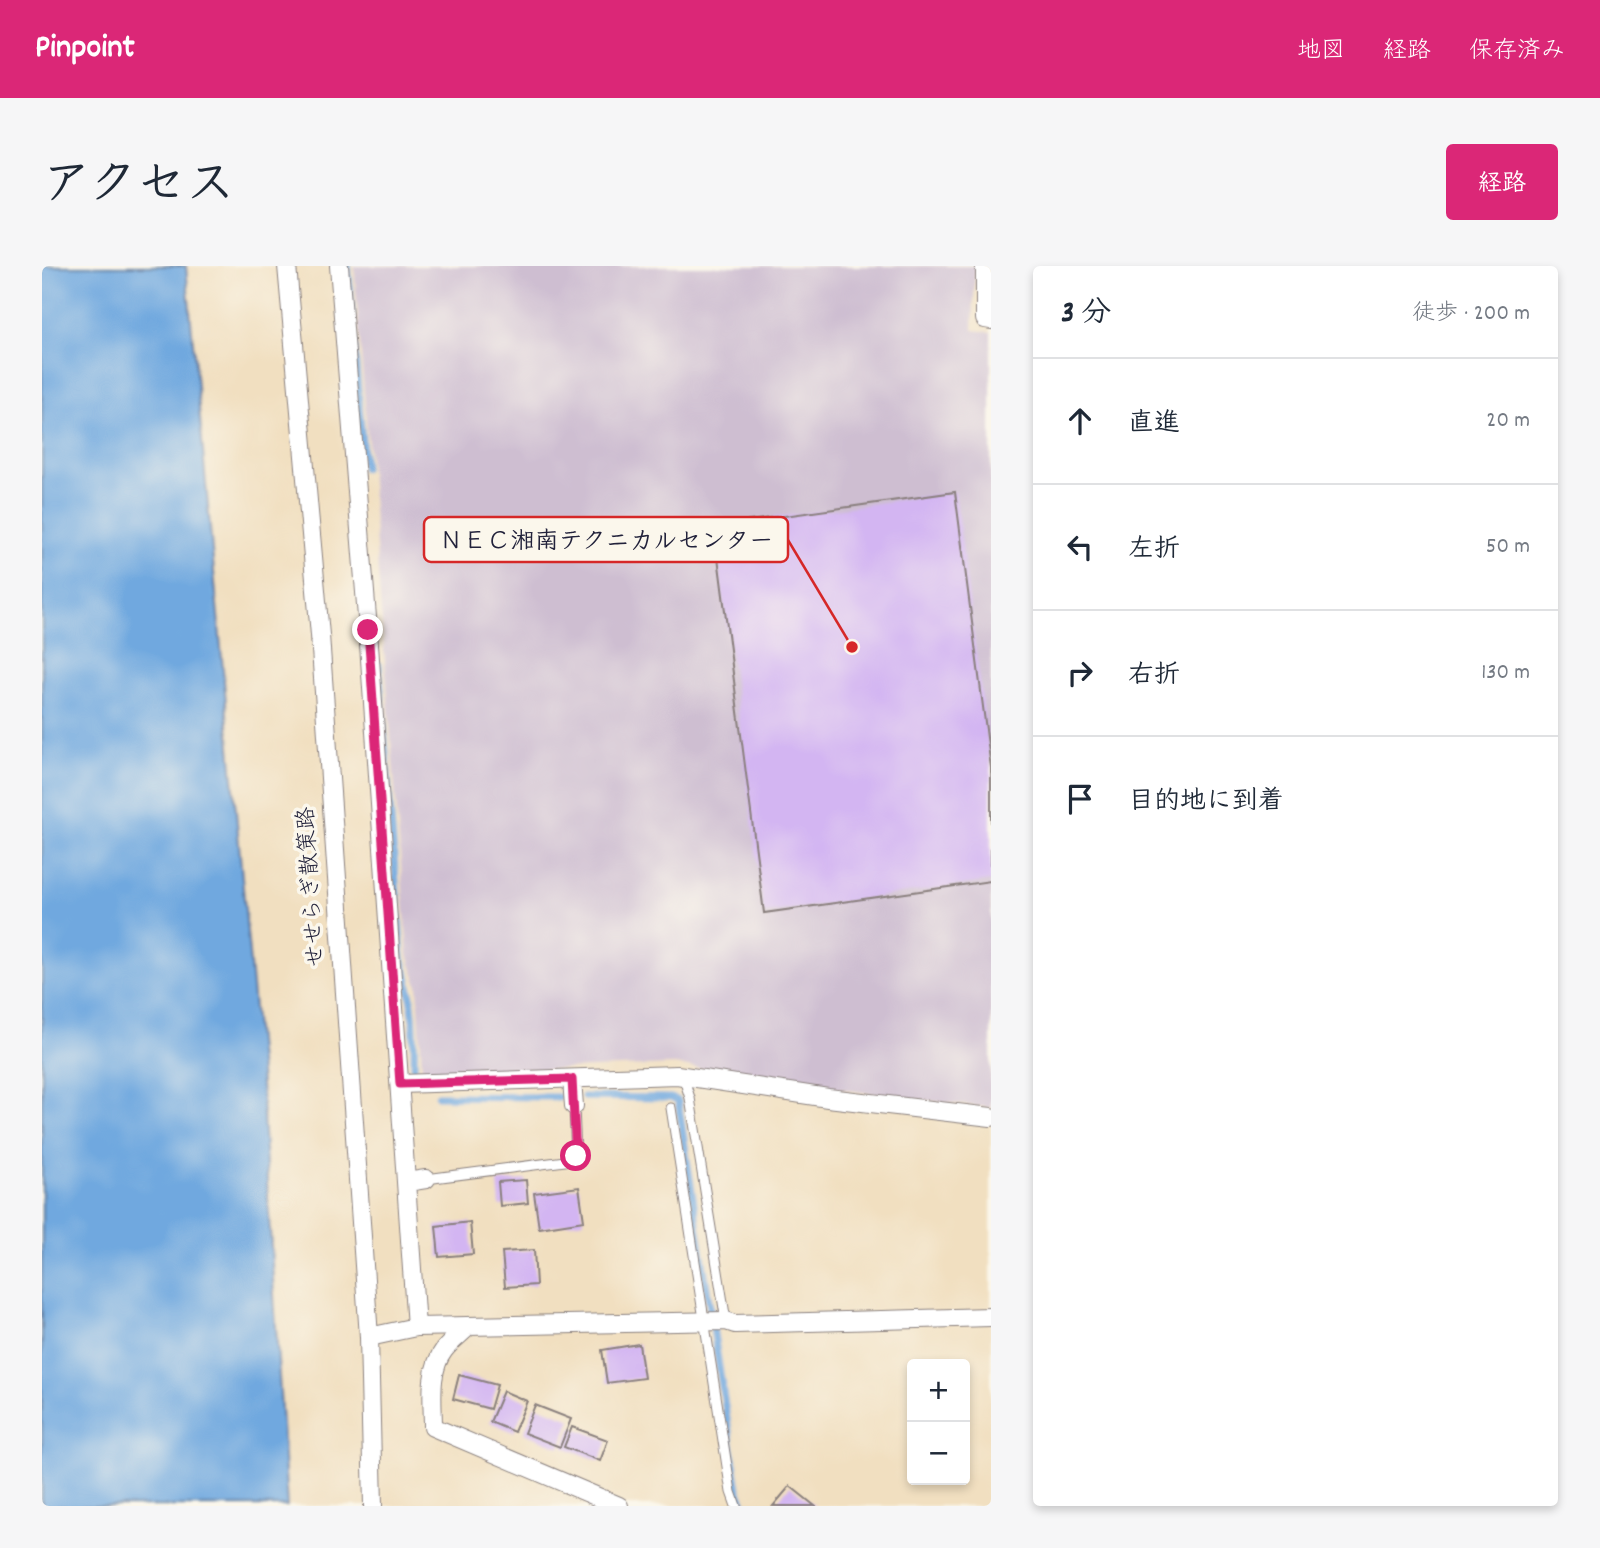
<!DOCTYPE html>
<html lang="ja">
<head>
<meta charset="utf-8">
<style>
	:root { --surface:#fff; --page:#f6f6f7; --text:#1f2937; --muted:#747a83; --line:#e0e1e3; --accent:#db2777 }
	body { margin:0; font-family:Dekko,"Klee One",sans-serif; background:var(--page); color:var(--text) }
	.controls { position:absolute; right:21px; bottom:21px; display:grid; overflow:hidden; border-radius:7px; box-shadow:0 4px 10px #0003 }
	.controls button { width:63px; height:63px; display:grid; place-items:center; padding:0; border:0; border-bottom:2px solid var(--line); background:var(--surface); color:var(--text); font:35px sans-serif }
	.stop { position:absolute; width:21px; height:21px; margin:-16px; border:5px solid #db2777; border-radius:50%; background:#fff }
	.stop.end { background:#db2777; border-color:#fff; box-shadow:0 2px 7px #0008 }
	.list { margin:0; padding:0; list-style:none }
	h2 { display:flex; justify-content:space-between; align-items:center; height:91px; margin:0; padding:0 28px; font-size:30px }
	h2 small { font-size:23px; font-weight:400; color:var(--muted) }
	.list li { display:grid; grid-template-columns:46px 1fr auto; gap:21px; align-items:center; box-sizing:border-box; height:126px; padding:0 28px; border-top:2px solid var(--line) }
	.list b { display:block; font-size:26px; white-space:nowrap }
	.list em { font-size:23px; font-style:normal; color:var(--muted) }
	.icon { flex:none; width:38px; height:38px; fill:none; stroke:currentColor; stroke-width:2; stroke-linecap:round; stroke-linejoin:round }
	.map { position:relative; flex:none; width:949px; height:1240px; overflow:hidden; border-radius:7px }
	header { display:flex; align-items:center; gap:42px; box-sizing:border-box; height:98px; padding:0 35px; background:var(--accent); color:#fff }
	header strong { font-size:33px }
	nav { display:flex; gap:38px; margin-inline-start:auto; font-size:24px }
	.intro { display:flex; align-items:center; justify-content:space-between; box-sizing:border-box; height:168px; padding:0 42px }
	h1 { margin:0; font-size:49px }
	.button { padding:18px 32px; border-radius:7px; background:var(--accent); color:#fff; font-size:24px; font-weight:700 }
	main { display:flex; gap:42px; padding:0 42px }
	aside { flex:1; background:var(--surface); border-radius:7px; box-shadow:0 4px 10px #0003 }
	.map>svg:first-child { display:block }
</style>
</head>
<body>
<header>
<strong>Pinpoint</strong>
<nav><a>地図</a><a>経路</a><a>保存済み</a></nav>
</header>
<div class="intro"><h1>アクセス</h1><a class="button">経路</a></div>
<main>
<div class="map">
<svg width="949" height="1240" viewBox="0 0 949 1240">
	<rect width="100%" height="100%" fill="#fbf7ec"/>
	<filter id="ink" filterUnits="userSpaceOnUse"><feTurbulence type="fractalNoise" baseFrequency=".0143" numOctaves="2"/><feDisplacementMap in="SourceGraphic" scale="14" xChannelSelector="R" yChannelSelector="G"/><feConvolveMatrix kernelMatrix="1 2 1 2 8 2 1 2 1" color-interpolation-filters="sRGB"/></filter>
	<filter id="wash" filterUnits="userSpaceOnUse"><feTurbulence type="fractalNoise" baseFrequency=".00686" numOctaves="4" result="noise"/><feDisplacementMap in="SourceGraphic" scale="28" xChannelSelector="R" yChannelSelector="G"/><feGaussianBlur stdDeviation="1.57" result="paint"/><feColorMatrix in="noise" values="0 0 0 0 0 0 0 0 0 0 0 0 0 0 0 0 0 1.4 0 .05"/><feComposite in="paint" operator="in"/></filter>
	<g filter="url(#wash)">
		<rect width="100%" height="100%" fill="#f1dfc0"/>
		<path fill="#cebed1" d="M312,0H933L931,64L949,66V842L853,831L632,799L387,808L380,805L376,720L366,689Z"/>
		<path fill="#70a8df" stroke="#49658d" stroke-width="2" d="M0,0H144L219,818L245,1240H0Z"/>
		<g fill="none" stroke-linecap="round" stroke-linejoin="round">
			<path stroke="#70a8df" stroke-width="7" d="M306,0L322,202
				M337,399L360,692C372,728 373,765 372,802
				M396,830L516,831
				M542,831L629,832L636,835L696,1224L703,1240"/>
		</g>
		<g id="blocks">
			<path fill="#d3b5f2" d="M913,226L949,502V615L722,647L672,260Z
				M484,914L486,937L458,940L456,916Z
				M537,921L542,955L497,962L492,927Z
				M428,956L431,988L397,991L394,960Z
				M492,984L494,1019L463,1021L460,986Z
				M597,1078L602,1112L565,1117L560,1084Z
				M417,1109L455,1119L448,1143L411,1133Z
				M461,1125L485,1135L472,1166L448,1156Z
				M493,1139L529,1153L518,1181L482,1167Z
				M530,1161L566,1174L558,1195L522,1181Z
				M748,1220L773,1240H731Z"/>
		</g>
	</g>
	<g filter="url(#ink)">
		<use href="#blocks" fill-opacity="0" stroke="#8a807e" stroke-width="2"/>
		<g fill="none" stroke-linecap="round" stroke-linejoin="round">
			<g stroke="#8a807e" stroke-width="11">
				<path id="service" d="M641,810L648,832L684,1055
					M629,842L689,1226L694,1240
					M384,913L523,895L534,890L532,840"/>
			</g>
			<g stroke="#8a807e" stroke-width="20">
				<path id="minor" d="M245,0L278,369L327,1071L331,1240
					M297,0L326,364L374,1061
					M943,0V53L949,54
					M530,813L532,840
					M358,818L635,809L786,832L949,851
					M365,916L384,913
					M427,1060C419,1068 409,1075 402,1084C386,1105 391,1136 391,1161L577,1240
					M327,1071L374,1061L684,1055L693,1058L949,1051"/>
			</g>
			<use href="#service" stroke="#fff" stroke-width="9"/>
			<use href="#minor" stroke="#fff" stroke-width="18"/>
		</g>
	</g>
	<g fill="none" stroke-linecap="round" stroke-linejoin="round" filter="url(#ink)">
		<path stroke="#db2777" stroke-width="9" d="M326,364L358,818L530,813L534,890"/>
	</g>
	<g text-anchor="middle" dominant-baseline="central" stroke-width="7" stroke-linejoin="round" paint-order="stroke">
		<g font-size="23" fill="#22223b" stroke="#fbf7ec">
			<text transform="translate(271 621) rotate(-94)">せせらぎ散策路</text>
		</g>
	</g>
	<path fill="none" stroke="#d62828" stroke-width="2.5" d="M810 381L746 274"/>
	<circle fill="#d62828" stroke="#fbf7ec" stroke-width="2.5" cx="810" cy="381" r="7"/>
	<rect fill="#fbf7ec" stroke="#d62828" stroke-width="2.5" x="382" y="251" width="364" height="45" rx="7"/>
	<g font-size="24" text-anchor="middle" font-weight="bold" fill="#22223b">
		<text x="564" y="282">ＮＥＣ湘南テクニカルセンター</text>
	</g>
</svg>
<div class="controls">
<button>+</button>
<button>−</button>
</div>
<div class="stop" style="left:534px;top:890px"></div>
<div class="stop end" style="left:326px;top:364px"></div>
</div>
<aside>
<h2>3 分<small>徒歩 · 200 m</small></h2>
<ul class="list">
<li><svg class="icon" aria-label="ahead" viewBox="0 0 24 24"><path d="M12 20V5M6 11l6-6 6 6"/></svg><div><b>直進</b></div><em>20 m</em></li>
<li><svg class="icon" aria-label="left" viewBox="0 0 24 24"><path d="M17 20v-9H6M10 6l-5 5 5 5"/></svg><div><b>左折</b></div><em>50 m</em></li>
<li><svg class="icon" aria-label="right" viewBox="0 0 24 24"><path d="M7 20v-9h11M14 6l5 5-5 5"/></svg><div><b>右折</b></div><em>130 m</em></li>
<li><svg class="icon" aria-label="arrive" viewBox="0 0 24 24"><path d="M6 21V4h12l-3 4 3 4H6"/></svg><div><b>目的地に到着</b></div></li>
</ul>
</aside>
</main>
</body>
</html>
